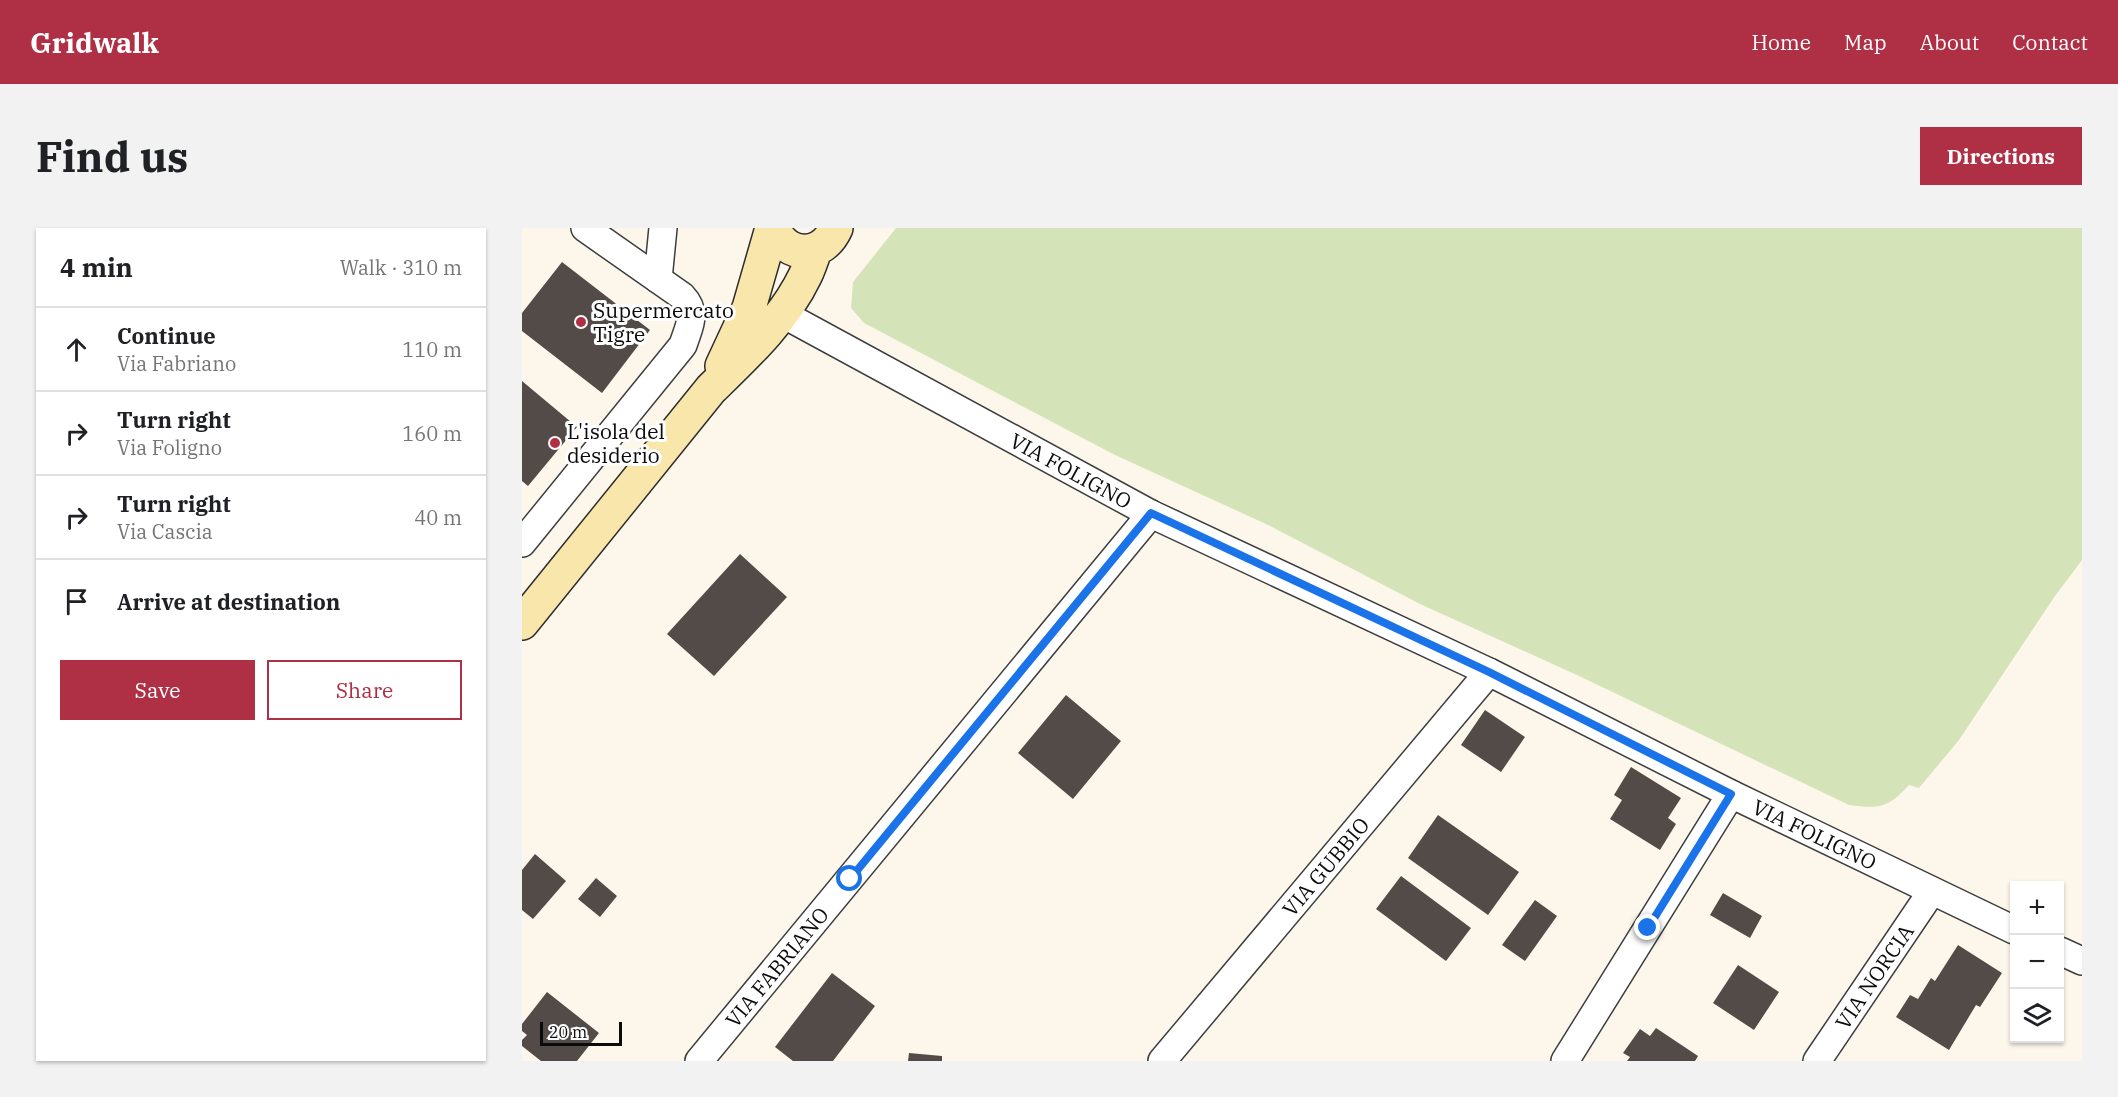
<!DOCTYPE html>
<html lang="en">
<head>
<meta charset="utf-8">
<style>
	:root { --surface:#fff; --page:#f2f2f2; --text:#202124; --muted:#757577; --line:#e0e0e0; --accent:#af2f45 }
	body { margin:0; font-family:"IBM Plex Serif",serif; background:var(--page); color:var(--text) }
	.controls { position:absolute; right:18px; bottom:18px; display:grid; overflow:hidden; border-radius:0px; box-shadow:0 2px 4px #0004 }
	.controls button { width:54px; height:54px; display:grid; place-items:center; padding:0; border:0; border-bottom:2px solid var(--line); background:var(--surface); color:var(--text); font:30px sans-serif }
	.scale { position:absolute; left:18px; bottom:15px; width:82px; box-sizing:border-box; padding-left:6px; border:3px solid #0b0b0b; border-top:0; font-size:16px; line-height:21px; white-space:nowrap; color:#0b0b0b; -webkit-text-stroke:4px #fff; paint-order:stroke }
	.stop { position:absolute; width:18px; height:18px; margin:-14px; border:4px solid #1a73e8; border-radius:50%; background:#fff }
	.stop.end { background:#1a73e8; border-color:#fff; box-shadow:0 2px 6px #0008 }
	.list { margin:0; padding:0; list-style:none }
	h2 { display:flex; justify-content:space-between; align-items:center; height:78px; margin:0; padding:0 24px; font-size:26px }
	h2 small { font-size:20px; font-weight:400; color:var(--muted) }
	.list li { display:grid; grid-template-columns:39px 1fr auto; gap:18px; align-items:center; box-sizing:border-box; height:84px; padding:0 24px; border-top:2px solid var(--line) }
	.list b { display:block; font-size:22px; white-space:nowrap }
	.list p { margin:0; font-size:20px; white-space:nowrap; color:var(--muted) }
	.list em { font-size:20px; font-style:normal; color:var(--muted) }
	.actions { display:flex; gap:12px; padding:18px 24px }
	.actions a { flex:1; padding:14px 0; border:2px solid var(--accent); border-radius:0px; text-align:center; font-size:21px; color:var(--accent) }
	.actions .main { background:var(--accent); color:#fff }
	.icon { flex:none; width:33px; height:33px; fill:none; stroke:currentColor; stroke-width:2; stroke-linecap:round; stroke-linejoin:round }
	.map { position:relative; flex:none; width:1560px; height:833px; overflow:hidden; border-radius:0px }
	header { display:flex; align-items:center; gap:36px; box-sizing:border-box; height:84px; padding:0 30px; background:var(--accent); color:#fff }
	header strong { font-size:28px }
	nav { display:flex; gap:33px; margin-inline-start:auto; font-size:21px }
	.intro { display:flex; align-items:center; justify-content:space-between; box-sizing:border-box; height:144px; padding:0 36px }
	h1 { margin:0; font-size:42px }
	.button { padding:15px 27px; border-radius:0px; background:var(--accent); color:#fff; font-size:21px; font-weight:700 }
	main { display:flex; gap:36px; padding:0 36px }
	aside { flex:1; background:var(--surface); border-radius:0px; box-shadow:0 2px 4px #0004 }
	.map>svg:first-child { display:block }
</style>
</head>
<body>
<header>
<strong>Gridwalk</strong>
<nav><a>Home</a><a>Map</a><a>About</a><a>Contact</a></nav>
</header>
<div class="intro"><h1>Find us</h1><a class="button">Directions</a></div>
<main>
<aside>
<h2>4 min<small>Walk · 310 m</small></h2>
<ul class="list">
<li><svg class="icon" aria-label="ahead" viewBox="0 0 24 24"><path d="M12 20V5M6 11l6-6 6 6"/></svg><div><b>Continue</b><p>Via Fabriano</p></div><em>110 m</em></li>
<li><svg class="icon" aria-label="right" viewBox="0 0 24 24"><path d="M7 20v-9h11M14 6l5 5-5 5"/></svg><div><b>Turn right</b><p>Via Foligno</p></div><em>160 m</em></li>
<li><svg class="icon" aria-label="right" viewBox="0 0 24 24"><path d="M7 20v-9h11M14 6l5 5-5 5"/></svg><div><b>Turn right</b><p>Via Cascia</p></div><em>40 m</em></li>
<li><svg class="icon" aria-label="arrive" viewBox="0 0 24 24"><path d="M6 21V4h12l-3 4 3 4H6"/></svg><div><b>Arrive at destination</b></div></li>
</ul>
<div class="actions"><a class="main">Save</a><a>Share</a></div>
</aside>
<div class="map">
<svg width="1560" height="833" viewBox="0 0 1560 833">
	<rect width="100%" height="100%" fill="#fdf7eb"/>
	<path fill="#d5e4b8" d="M374,0H1560V332L1533,368L1437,512L1397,560L1387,557C1366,580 1358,581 1327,577L1057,448L898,376L744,296L593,227L342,95L329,80L331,54Z"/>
	<path fill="#534b48" d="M40,34L128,102L80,165L0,103V85Z
		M0,153L55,199L6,258L0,253Z
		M218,326L265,369L192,448L145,406Z
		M544,467L599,513L551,571L496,525Z
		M963,482L1003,509L979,544L939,517Z
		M1109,539L1159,570L1146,590L1154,596L1138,622L1088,591L1100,572L1092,567Z
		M916,587L997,644L966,687L886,630Z
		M13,626L44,653L11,691L0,682V642Z
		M879,648L949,700L924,733L854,681Z
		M74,650L95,668L78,689L56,671Z
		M1201,665L1240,688L1228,710L1188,687Z
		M1013,672L1035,688L1003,733L980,717Z
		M1436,717L1480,745L1458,779L1454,777L1427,822L1374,789L1388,767L1396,771L1409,750L1413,753Z
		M1216,737L1257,764L1232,802L1191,775Z
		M310,745L353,778L311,833H271L253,819Z
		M25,764L77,805L55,833H19L0,818V812L5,807L0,803V796Z
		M1134,800L1176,828L1173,833H1105L1108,829L1101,825L1118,801L1128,808Z
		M387,825L420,828V833H386Z"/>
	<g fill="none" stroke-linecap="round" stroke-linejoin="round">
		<g stroke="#3e3e3e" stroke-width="30">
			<g id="street">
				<path d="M136,51L141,0"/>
				<path id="s1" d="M259,85L629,286L967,444L1209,566L1492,702"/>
				<path d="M0,315L161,117C167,98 176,85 160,68L63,0"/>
				<path d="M1538,723L1560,733"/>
				<path id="s2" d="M177,833L629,286"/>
				<path id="s3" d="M640,833L967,444"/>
				<path d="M1043,833L1209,566"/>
				<path id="s4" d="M1295,833L1410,663"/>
			</g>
		</g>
		<g stroke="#2d2d2d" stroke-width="36">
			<path id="secondary" d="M251,0C265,31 300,31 314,0
				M200,138L227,80L250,0
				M0,395L189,161C223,128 262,92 283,48C287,40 290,31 293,22"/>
		</g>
		<use href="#street" stroke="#fff" stroke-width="27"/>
		<use href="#secondary" stroke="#f8e6ab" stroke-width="33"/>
	</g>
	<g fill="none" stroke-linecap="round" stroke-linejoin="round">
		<path stroke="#1a73e8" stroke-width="8" d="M328,651L629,285L967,444L1209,566L1126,700"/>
	</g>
	<g fill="#af2f45" stroke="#fff" stroke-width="2">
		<circle cx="59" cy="94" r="6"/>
		<circle cx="33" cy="215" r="6"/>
	</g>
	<g text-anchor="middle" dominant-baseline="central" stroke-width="6" stroke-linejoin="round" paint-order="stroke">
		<g font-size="21" fill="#0b0b0b" stroke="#fff" text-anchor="start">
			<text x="71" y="82">Supermercato<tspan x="71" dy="24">Tigre</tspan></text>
			<text x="45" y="203">L'isola del<tspan x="45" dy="24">desiderio</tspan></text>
		</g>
		<g font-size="21" fill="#0b0b0b" stroke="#fff">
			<text stroke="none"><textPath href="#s1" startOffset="330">VIA FOLIGNO</textPath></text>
			<text stroke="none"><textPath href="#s1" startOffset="1158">VIA FOLIGNO</textPath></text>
			<text stroke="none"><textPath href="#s3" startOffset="254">VIA GUBBIO</textPath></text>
			<text stroke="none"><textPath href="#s2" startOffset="122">VIA FABRIANO</textPath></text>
			<text stroke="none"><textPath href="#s4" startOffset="102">VIA NORCIA</textPath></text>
		</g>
	</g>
</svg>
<div class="controls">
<button>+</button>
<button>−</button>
<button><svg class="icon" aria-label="layers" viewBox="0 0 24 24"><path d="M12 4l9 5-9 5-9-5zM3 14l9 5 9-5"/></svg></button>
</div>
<div class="scale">20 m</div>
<div class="stop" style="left:328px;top:651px"></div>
<div class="stop end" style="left:1126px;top:700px"></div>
</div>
</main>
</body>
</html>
